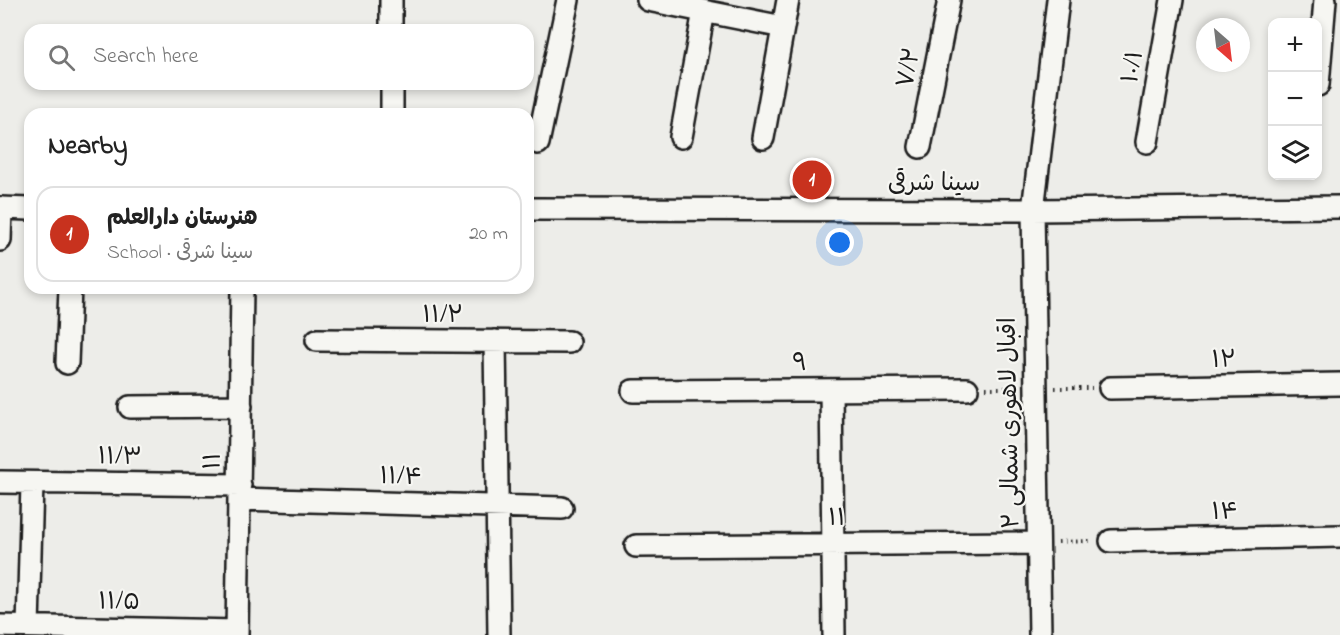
<!DOCTYPE html>
<html lang="en">
<head>
<meta charset="utf-8">
<style>
	:root { --surface:#fff; --page:#f2f2f2; --text:#222; --muted:#767676; --line:#e0e0e0; --accent:#c8321e }
	body { margin:0; font-family:"Indie Flower","Playpen Sans Arabic",sans-serif; background:var(--page); color:var(--text) }
	.controls { position:absolute; right:18px; top:18px; display:grid; overflow:hidden; border-radius:12px; box-shadow:0 3px 9px #0003 }
	.controls button { width:54px; height:54px; display:grid; place-items:center; padding:0; border:0; border-bottom:2px solid var(--line); background:var(--surface); color:var(--text); font:30px sans-serif }
	.compass { position:absolute; left:1196px; top:18px; width:54px; height:54px; border-radius:50%; background:var(--surface); box-shadow:0 3px 9px #0003; rotate:152deg }
	.you { position:absolute; left:840px; top:243px; width:21px; height:21px; margin:-15px; border:4px solid #fff; border-radius:50%; background:#1a73e8; box-shadow:0 0 0 9px #1a73e833 }
	.badge { display:grid; place-items:center; width:39px; height:39px; border-radius:50%; background:var(--accent); color:#fff; font-size:20px; font-weight:700 }
	.pin { position:absolute; translate:-50% -50%; border:3px solid #fff; box-shadow:0 2px 6px #0006 }
	.list { margin:0; padding:0; list-style:none }
	h2 { display:flex; justify-content:space-between; align-items:center; height:78px; margin:0; padding:0 24px; font-size:26px }
	h2 small { font-size:20px; font-weight:400; color:var(--muted) }
	.list li { display:grid; grid-template-columns:39px 1fr auto; gap:18px; align-items:center; box-sizing:border-box; height:96px; margin:0 12px 12px; padding:0 12px; border:2px solid var(--line); border-radius:18px }
	.list b { display:block; font-size:22px; white-space:nowrap }
	.list p { margin:0; font-size:20px; white-space:nowrap; color:var(--muted) }
	.list em { font-size:20px; font-style:normal; color:var(--muted) }
	.icon { flex:none; width:33px; height:33px; fill:none; stroke:currentColor; stroke-width:2; stroke-linecap:round; stroke-linejoin:round }
	.map { position:relative; flex:none; width:1340px; height:635px; overflow:hidden }
	.search { position:absolute; background:var(--surface); box-shadow:0 3px 9px #0003; left:24px; top:24px; width:510px; height:66px; display:flex; align-items:center; gap:15px; box-sizing:border-box; padding:0 21px; border-radius:18px; color:var(--muted); font-size:22px }
	.panel { position:absolute; background:var(--surface); box-shadow:0 3px 9px #0003; left:24px; top:108px; width:510px; height:186px; border-radius:18px }
	.map>svg:first-child { display:block }
</style>
</head>
<body>
<div class="map">
<svg width="1340" height="635" viewBox="0 0 1340 635">
	<rect width="100%" height="100%" fill="#edede9"/>
	<filter id="ink" filterUnits="userSpaceOnUse"><feTurbulence type="fractalNoise" baseFrequency=".0167" numOctaves="2"/><feDisplacementMap in="SourceGraphic" scale="12" xChannelSelector="R" yChannelSelector="G"/><feConvolveMatrix kernelMatrix="1 2 1 2 8 2 1 2 1" color-interpolation-filters="sRGB"/></filter>
	<g filter="url(#ink)">
		<g fill="none" stroke-linecap="round" stroke-linejoin="round">
			<g stroke="#1c1c1c" stroke-width="26">
				<path id="minor" d="M391,0V30
					M648,0L783,27
					M392,84V114
					M1318,85L1325,0
					M681,137L704,11
					M763,138L788,0
					M1147,142L1172,0
					M538,143L568,0
					M920,147L949,0
					M0,208L30,209
					M528,209L1033,210L1340,207
					M0,240L1,208
					M317,340L569,342
					M495,341L499,635
					M67,363L70,288
					M1110,388L1340,384
					M831,390L834,635
					M633,391L967,389
					M130,407L241,406
					M0,482L240,485
					M239,499L562,508
					M1111,541L1340,536
					M636,546L1038,543
					M0,626L237,631
					M28,627L32,483
					M237,635L242,288
					M1040,635L1033,210L1058,0"/>
			</g>
			<path stroke="#1c1c1c" stroke-width="4" stroke-dasharray="1.5 4.5" stroke-linecap="butt" d="M986,388H1017
				M1055,388H1092
				M1058,542L1092,541"/>
			<use href="#minor" stroke="#f6f6f2" stroke-width="21"/>
		</g>
	</g>
	<g text-anchor="middle" dominant-baseline="central" stroke-width="4.5" stroke-linejoin="round" paint-order="stroke">
		<g font-size="24" fill="#1c1c1c" stroke="#f6f6f2">
			<text transform="translate(1134 67) rotate(-80)">۱۰/۱</text>
			<text transform="translate(910 68) rotate(-79)">۷/۲</text>
			<text x="934" y="184">سینا شرقی</text>
			<text x="443" y="316">۱۱/۲</text>
			<text transform="translate(1224 361) rotate(-1)">۱۲</text>
			<text transform="translate(800 364) rotate(-1)">۹</text>
			<text transform="translate(1011 423) rotate(-91)">اقبال لاهوری شمالی ۲</text>
			<text transform="translate(120 458) rotate(1)">۱۱/۳</text>
			<text transform="translate(214 461) rotate(-89)">۱۱</text>
			<text transform="translate(401 478) rotate(2)">۱۱/۴</text>
			<text transform="translate(1225 513) rotate(-1)">۱۴</text>
			<text x="837" y="519">۱۱</text>
			<text transform="translate(119 603) rotate(1)">۱۱/۵</text>
		</g>
	</g>
</svg>
<div class="controls">
<button>+</button>
<button>−</button>
<button><svg class="icon" aria-label="layers" viewBox="0 0 24 24"><path d="M12 4l9 5-9 5-9-5zM3 14l9 5 9-5"/></svg></button>
</div>
<svg class="compass" viewBox="-18 -18 36 36"><path d="M0-13l5 13h-10z" fill="#e53935"/><path d="M0 13l5-13h-10z" fill="#767676"/></svg>
<div class="you"></div>
<div class="pin badge" style="left:812px;top:180px">1</div>
<div class="search"><svg class="icon" aria-label="search" viewBox="0 0 24 24"><circle cx="10" cy="10" r="6"/><path d="M15 15l6 6"/></svg>Search here</div>
<section class="panel">
<h2>Nearby<small></small></h2>
<ul class="list">
<li><span class="badge">1</span><div><b>هنرستان دارالعلم</b><p>School · سینا شرقی</p></div><em>20 m</em></li>
</ul>
</section>
</div>
</body>
</html>
